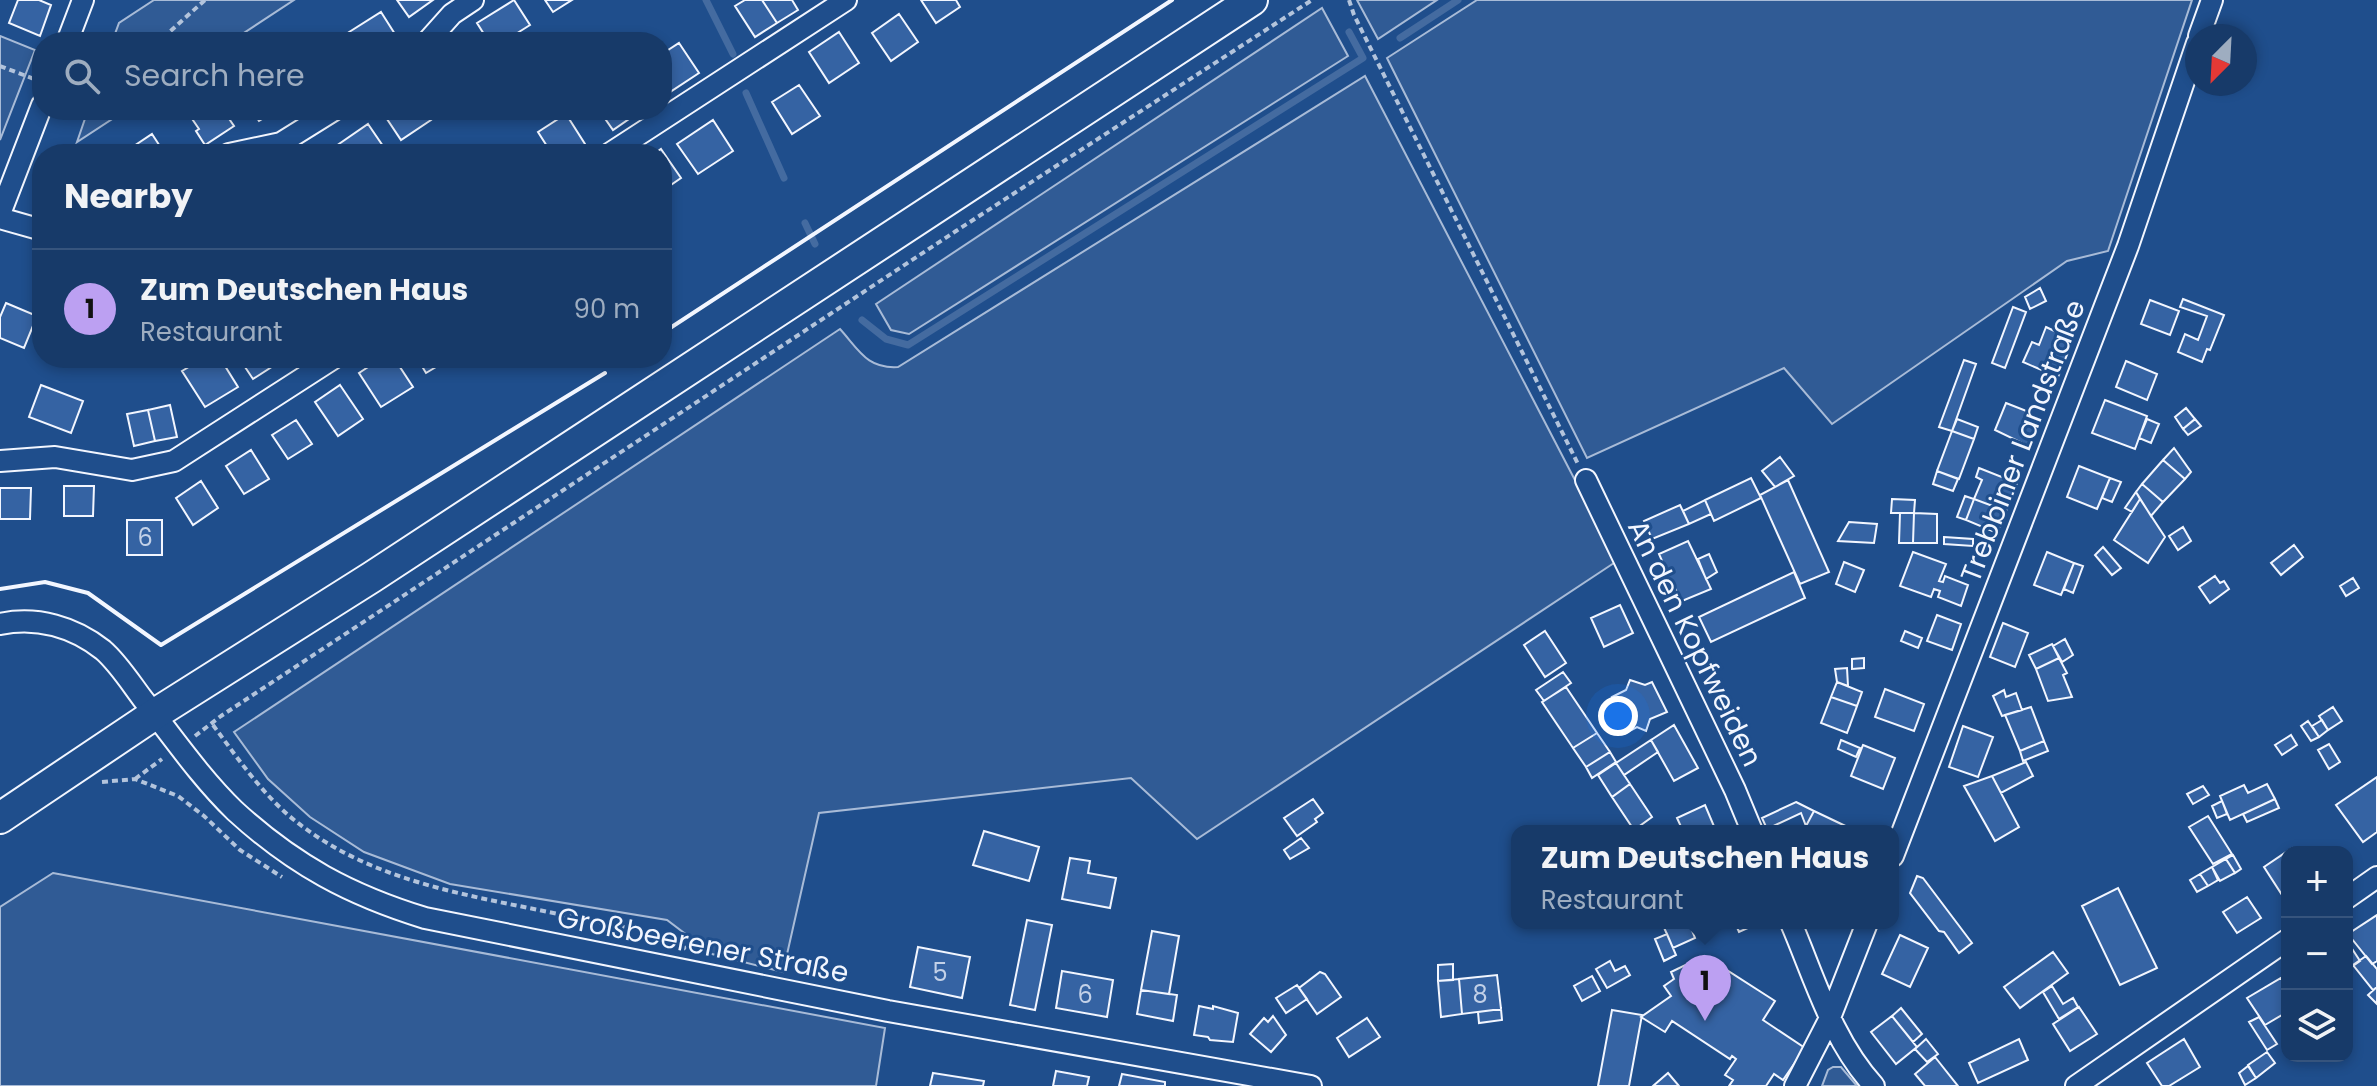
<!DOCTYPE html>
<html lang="en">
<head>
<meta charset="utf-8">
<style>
	:root { --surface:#173a69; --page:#244571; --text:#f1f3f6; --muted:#9eadc0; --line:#36547d; --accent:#bca0f2 }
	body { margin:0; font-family:Poppins,sans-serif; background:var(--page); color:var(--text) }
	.controls { position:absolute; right:24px; bottom:24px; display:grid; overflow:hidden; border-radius:16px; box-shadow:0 4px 12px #0003 }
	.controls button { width:72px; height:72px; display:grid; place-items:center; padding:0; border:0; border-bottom:2px solid var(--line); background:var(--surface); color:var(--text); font:40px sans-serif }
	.compass { position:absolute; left:2185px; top:24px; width:72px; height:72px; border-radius:50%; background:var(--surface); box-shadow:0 4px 12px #0003; rotate:204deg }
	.you { position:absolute; left:1618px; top:716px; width:28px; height:28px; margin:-20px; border:6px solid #fff; border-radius:50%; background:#1a73e8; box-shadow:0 0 0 12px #1a73e833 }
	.badge { display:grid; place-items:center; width:52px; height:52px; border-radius:50%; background:var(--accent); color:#111; font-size:26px; font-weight:700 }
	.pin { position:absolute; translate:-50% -66px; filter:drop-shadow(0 2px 4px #0008) }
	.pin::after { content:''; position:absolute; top:42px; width:28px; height:24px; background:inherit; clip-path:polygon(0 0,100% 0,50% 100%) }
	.popup { position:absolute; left:1511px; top:825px; width:388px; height:104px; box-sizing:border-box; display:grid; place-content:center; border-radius:16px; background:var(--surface); filter:drop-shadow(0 2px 6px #0005); font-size:26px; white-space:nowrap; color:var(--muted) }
	.popup b { font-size:30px; color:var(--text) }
	.popup::after { content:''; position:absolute; left:50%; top:100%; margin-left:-16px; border:16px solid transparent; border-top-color:var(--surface) }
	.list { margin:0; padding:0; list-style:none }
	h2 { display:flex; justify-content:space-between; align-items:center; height:104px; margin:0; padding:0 32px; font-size:34px }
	h2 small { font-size:26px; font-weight:400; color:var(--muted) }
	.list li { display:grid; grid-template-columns:52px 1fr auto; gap:24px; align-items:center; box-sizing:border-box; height:120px; padding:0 32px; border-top:2px solid var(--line) }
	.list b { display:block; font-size:30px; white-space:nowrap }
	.list p { margin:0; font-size:26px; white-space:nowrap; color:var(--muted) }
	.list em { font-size:26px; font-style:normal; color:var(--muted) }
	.icon { flex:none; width:44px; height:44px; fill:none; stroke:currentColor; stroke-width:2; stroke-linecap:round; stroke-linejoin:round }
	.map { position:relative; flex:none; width:2377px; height:1086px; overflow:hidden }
	.search { position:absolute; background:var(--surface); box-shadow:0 4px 12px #0003; left:32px; top:32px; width:640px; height:88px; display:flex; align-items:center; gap:20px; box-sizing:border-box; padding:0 28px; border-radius:32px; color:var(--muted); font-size:30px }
	.panel { position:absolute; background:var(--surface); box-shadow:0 4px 12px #0003; left:32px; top:144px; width:640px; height:224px; border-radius:32px }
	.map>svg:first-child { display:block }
</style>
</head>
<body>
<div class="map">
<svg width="2377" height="1086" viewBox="0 0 2377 1086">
	<rect width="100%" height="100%" fill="#1f4e8c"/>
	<path fill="#305b95" stroke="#a8bbd7" stroke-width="2" d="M154,0H294L230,42H112L119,23Z
		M1357,0H1437L1378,39Z
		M1477,0H2192L2108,251L2067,261L1832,424L1784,368L1587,458L1387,58Z
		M1322,8L1348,56L909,334L891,330L876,304Z
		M0,36L35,50L0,140Z
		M1365,76L1617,561L1197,839L1131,778L819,813L783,972L712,954L667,920L450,884L364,852L310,817L268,779L234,732L840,329C859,350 867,369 898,367Z
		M88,110H126L77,142Z
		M53,873L885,1028L876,1086H0V907Z
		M1833,1067H1841L1857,1086H1822L1828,1070Z"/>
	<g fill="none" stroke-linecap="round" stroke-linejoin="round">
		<path stroke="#446ba0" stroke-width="7" d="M706,0L733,54
			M1400,38L1458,0
			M746,93L784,178
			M805,223L815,244
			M862,320L886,339L908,345L1363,58L1349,32"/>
	</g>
	<path fill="#3563a3" stroke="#f2f6ff" stroke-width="2" d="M18,0H39L51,5L40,36L9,23Z
		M397,0H433L409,17Z
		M514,0L530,25L503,42H489L477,23Z
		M545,0H572L553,12Z
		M745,0H762L777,23L755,37L735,6Z
		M762,0H792L798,10L777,23Z
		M921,0H956L960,7L936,23Z
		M381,12L400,42H351L346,34Z
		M899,14L918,42L891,61L872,33Z
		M839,32L859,63L829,83L809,52Z
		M679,43L699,73L670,92L662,80V54Z
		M799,85L820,116L792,134L772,102Z
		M186,110H223L234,126L205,145L196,131L199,129Z
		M252,110H277L259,121Z
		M381,110H424L431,120L401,140Z
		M599,110H642L613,130Z
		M566,114L585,144L570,154H552L538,132Z
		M713,120L733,151L698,174L677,144Z
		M368,124L385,149L377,154H341L336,146Z
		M152,134L165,154H122Z
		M661,149L681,178L662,191V154H654Z
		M2040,288L2046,301L2030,309L2025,297Z
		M2183,299L2224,315L2210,350L2207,349L2202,362L2178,352L2185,334L2198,340L2207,316L2180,307Z
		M2150,300L2179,311L2170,335L2141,324Z
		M6,303L37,316L24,348L0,338V317Z
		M2013,307L2026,312L2005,368L1992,363Z
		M2046,327L2073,340L2058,377L2023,362L2032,342L2039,345Z
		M204,358H220L238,387L205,407L182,371Z
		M239,358H283L284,359L253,379Z
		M382,358H394L413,387L381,407L359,373Z
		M417,358H451L426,373Z
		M1964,360L1976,364L1952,431L1939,427Z
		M2126,361L2157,374L2147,400L2116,387Z
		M41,385L83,401L71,433L29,417Z
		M340,385L363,419L338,436L315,402Z
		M2105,400L2147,416L2135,449L2092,433Z
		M2006,403L2029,412L2031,417L2039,419L2028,446L1995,430Z
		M170,405L177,437L155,441L148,410Z
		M2186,408L2195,419L2183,429L2175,417Z
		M148,410L155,441L134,446L127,414Z
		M1957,419L1978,427L1974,439L1952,431Z
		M2147,419L2159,424L2151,443L2139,438Z
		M2195,419L2201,426L2188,435L2183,429Z
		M296,420L312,444L288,459L272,435Z
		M1952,431L1974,439L1959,479L1937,471Z
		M2174,448L2191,472L2185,479L2163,460Z
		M251,450L269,479L244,494L226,466Z
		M1780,457L1794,476L1775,487L1762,471Z
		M2163,460L2185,479L2163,502L2142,484Z
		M2079,466L2110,478L2097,509L2067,497Z
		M1979,468L2017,483L2006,511L1974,499L1982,480L1976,477Z
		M1937,471L1958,479L1953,491L1933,484Z
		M1751,478L1761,498L1714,521L1705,500Z
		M2110,478L2121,482L2112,502L2102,498Z
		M1788,480L1829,572L1800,584L1760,495Z
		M201,481L218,508L193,525L176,498Z
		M2142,484L2163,502L2151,516L2136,492Z
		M64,486H94L93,516H64Z
		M0,488H31L30,519H0Z
		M2136,492L2140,499L2132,512L2125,508Z
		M1965,496L1974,499L1966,520L1957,517Z
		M1892,499L1915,500L1914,513H1891Z
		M1974,499L2006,511L1997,533L1966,520Z
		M2140,499L2165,537L2148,563L2114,540Z
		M1705,500L1711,514L1689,524L1683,511Z
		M1680,505L1689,524L1652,539L1644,521Z
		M1900,513H1914L1913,543H1899Z
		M1914,513L1937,514V543H1913Z
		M127,520H162V555H127Z
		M1849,522L1877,524L1874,543L1838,541Z
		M2183,527L2191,541L2178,550L2169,536Z
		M1944,537L1973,539V546L1944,544Z
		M1688,541L1711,589L1682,601L1672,583L1667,586L1661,573L1666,570L1659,554Z
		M2294,545L2303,557L2281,575L2271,563Z
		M2103,547L2121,568L2112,575L2095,555Z
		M1913,552L1946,564L1939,581L1943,582L1945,576L1968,585L1961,606L1938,597L1940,591L1934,589L1931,597L1900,586Z
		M2047,552L2074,563L2061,595L2034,585Z
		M1709,554L1717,572L1706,579L1698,559Z
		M1844,562L1864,570L1855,592L1836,584Z
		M2074,563L2083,566L2073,593L2064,589Z
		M1794,572L1805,598L1711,642L1699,617Z
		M2215,576L2220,583L2224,581L2229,589L2210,603L2199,587Z
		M2353,578L2359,588L2346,596L2340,586Z
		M1620,605L1633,633L1604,647L1591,618Z
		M1937,615L1961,624L1952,650L1927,641Z
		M2003,623L2028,633L2015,667L1990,657Z
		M1545,631L1566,663L1545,677L1524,645Z
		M1905,631L1922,638L1918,648L1901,641Z
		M2065,639L2073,655L2062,662L2053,646Z
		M2052,644L2059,658L2036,669L2029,655Z
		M1864,658V668L1852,669V659Z
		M2059,658L2067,673L2063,675L2072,697L2048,701L2036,669Z
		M1847,668L1848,686L1837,682L1835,669Z
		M1563,672L1571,683L1544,701L1536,690Z
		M1630,680L1645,685L1652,682L1667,712L1650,719L1646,731L1637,727L1626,733L1616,713L1618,708L1612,697L1626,690Z
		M1837,682L1862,692L1857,706L1831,697Z
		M1566,687L1597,733L1573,748L1542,702Z
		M1885,689L1924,704L1914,731L1875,717Z
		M2004,690L2006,697L2016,693L2022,710L2002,716L1993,696Z
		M1831,697L1857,706L1847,733L1821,723Z
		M2031,707L2044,741L2020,751L2005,715Z
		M2333,707L2342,721L2328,730L2319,716Z
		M2322,720L2328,730L2319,737L2312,726Z
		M2308,721L2319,737L2311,741L2301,726Z
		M1674,725L1698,768L1674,781L1651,740Z
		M1963,726L1993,737L1978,777L1949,767Z
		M1597,733L1610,752L1586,767L1573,748Z
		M2291,735L2297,745L2282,755L2275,745Z
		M1651,740L1658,752L1624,775L1616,763Z
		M1841,740L1860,748L1856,757L1838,749Z
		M2044,741L2048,751L2023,761L2020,751Z
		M2329,744L2340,762L2329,769L2318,750Z
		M1863,745L1895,758L1883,789L1851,776Z
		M1610,752L1616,762L1592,778L1586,767Z
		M2026,762L2033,776L2001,793L1992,776Z
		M1616,763L1630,784L1612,797L1598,775Z
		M1992,776L2019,827L1995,841L1964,786Z
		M2377,777V832L2363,842L2336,805Z
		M1630,784L1652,817L1634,830L1612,797Z
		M2267,784L2275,799L2230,820L2220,796L2244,785L2248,793Z
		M2203,786L2209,795L2193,804L2187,794Z
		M1313,799L1323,813L1315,819L1317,822L1297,836L1284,818Z
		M2275,799L2279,808L2247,822L2243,814Z
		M2222,801L2227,814L2217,818L2212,806Z
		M1796,802L1814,811L1806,826L1801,813L1767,829L1762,818Z
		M1705,805L1716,831H1683L1677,818Z
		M1814,811L1856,831H1815L1806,826Z
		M2208,816L2232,854L2213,864L2189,827Z
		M984,831L1039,847L1029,881L973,865Z
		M1301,838L1309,848L1290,859L1284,850Z
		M2292,848L2295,852H2287V897L2284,898L2264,867Z
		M2233,855L2241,869L2235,873L2226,859Z
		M1070,858L1090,861L1088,873L1116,878L1110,908L1062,899Z
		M2226,859L2235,873L2220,881L2212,867Z
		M2212,867L2218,880L2208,886L2200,874Z
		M2200,874L2208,886L2197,892L2190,880Z
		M1917,876L1923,878L1972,943L1959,953L1944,932L1939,931L1910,893Z
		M2118,888L2157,968L2120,985L2082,906Z
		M2247,897L2261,918L2237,933L2223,912Z
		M2377,915V961L2372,964L2348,934Z
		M1027,920L1052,925L1035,1010L1010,1005Z
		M1662,923H1689L1695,938L1673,948Z
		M1735,923H1759L1739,932Z
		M1152,931L1179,936L1169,994L1141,990Z
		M1667,934L1676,955L1664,961L1655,939Z
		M1900,935L1928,948L1910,987L1882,974Z
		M2347,941L2360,961L2347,970Z
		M918,947L970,957L962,998L910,987Z
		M2053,952L2068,973L2020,1008L2004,987Z
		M1704,956L1712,968L1698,978L1713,988L1725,969L1775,1001L1763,1020L1805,1048L1783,1080L1774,1074L1766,1086H1729L1733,1080L1725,1075L1736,1059L1732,1056L1730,1059L1672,1021L1665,1032L1641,1017L1671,996L1664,986L1674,979L1671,972Z
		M2366,956L2377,969V987L2373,990L2353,965Z
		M1610,961L1615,971L1625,966L1630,975L1607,988L1596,969Z
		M1453,964V980L1438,981V965Z
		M1062,971L1113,980L1107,1017L1056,1008Z
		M1320,972L1325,974L1341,997L1317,1014L1299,988Z
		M1497,975L1501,1009L1462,1014L1459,979Z
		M1592,976L1600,991L1582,1001L1574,986Z
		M2281,978L2287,989V1012L2265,1025L2247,998Z
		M1459,979L1462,1014L1441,1017L1438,981Z
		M1297,985L1307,999L1286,1013L1276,998Z
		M2052,986L2063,1004L2073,998L2078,1007L2059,1019L2043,992Z
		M2377,987V1004L2368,995Z
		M1141,990L1177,995L1173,1021L1137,1014Z
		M1199,1006L1213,1009V1006L1238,1013L1233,1042L1210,1040L1208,1037L1194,1035Z
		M2079,1007L2097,1034L2070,1051L2053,1024Z
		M1901,1008L1922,1034L1913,1042L1892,1016Z
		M1501,1009L1502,1020L1479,1023L1478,1012Z
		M1612,1010L1642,1015L1629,1086H1598Z
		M1273,1016L1286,1035L1271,1052L1250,1034L1264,1018L1268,1022Z
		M1892,1016L1917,1047L1896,1064L1871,1032Z
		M2259,1017L2277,1044L2267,1050L2249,1022Z
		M1367,1018L1380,1037L1349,1057L1337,1038Z
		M1926,1039L1938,1054L1927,1062L1915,1049Z
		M2019,1039L2028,1060L1978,1083L1969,1063Z
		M2184,1039L2200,1067L2169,1086H2162L2147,1063Z
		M2267,1052L2275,1063L2256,1078L2248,1065Z
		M1935,1057L1958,1086H1925L1915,1074Z
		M2248,1066L2256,1078L2245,1085L2239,1073Z
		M1056,1071L1089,1077L1087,1086H1053Z
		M933,1073L984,1081L983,1086H930Z
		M1668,1073L1679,1086H1653Z
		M1122,1074L1165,1082V1086H1119Z"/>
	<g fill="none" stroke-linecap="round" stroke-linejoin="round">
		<g stroke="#f2f6ff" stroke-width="24">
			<path id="street" d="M2199,36L2212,0
				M67,42L83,0
				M427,42L452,14L473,0
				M229,154L281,143L334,110
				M609,154L846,0
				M0,214L42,105
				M0,218L42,230
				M0,461L55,457L132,470L174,461L334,358
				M1586,480L1735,790L1752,831
				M0,624C37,616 74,627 103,650C118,663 130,682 142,698C172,736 200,777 235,811C294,865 350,895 425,918L888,1011L1311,1086
				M1893,856L2128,246L2197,43
				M2347,898L2377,877
				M1791,923C1815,979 1832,1040 1874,1086
				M1795,1086L1829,1020L1867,923
				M2076,1086L2287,940"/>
		</g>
		<g stroke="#f2f6ff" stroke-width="34">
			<path id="secondary" d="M0,818L155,714L372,577L1252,0"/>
		</g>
		<path stroke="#b3c4dc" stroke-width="4" stroke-dasharray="6 4" stroke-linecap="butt" d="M1349,0L1354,15L1578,464
			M154,42L166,35L205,0
			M0,66L42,82
			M213,725C236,756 258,788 287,814C355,873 443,891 529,908C577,918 625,927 673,937L686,949
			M195,736L221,716L956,231L1312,0
			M135,779L162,759
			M102,782L135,779L178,796L204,816L240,850L282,877"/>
		<use href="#street" stroke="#1f4e8c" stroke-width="20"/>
		<use href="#secondary" stroke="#1f4e8c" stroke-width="30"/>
		<path stroke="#f2f6ff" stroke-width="4" d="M664,332L1172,0
			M0,589L45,582L88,593L161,645L605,373"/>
	</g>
	<g text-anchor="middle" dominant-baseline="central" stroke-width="6" stroke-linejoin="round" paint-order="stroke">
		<g font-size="24" fill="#c3d1e8">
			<text x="145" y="537">6</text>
			<text x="940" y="972">5</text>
			<text x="1085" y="994">6</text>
			<text x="1480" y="994">8</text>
		</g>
		<g font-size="28" fill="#f2f6ff" stroke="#1f4e8c">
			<text transform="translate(2023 441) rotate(-69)">Trebbiner Landstraße</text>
			<text transform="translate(1695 643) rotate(64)">An den Kopfweiden</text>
			<text transform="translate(703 945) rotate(11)">Großbeerener Straße</text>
		</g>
	</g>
</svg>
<div class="controls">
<button>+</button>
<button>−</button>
<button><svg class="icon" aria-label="layers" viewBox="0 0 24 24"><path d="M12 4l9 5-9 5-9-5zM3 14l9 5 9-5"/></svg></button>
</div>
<svg class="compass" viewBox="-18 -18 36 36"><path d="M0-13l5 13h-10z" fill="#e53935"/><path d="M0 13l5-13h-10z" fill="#9eadc0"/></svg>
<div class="you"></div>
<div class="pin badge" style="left:1705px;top:1021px">1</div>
<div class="popup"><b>Zum Deutschen Haus</b>Restaurant</div>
<div class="search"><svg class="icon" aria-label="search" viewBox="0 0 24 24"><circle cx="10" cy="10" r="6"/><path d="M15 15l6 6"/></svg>Search here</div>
<section class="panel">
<h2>Nearby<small></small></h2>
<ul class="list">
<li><span class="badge">1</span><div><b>Zum Deutschen Haus</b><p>Restaurant</p></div><em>90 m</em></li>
</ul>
</section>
</div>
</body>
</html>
